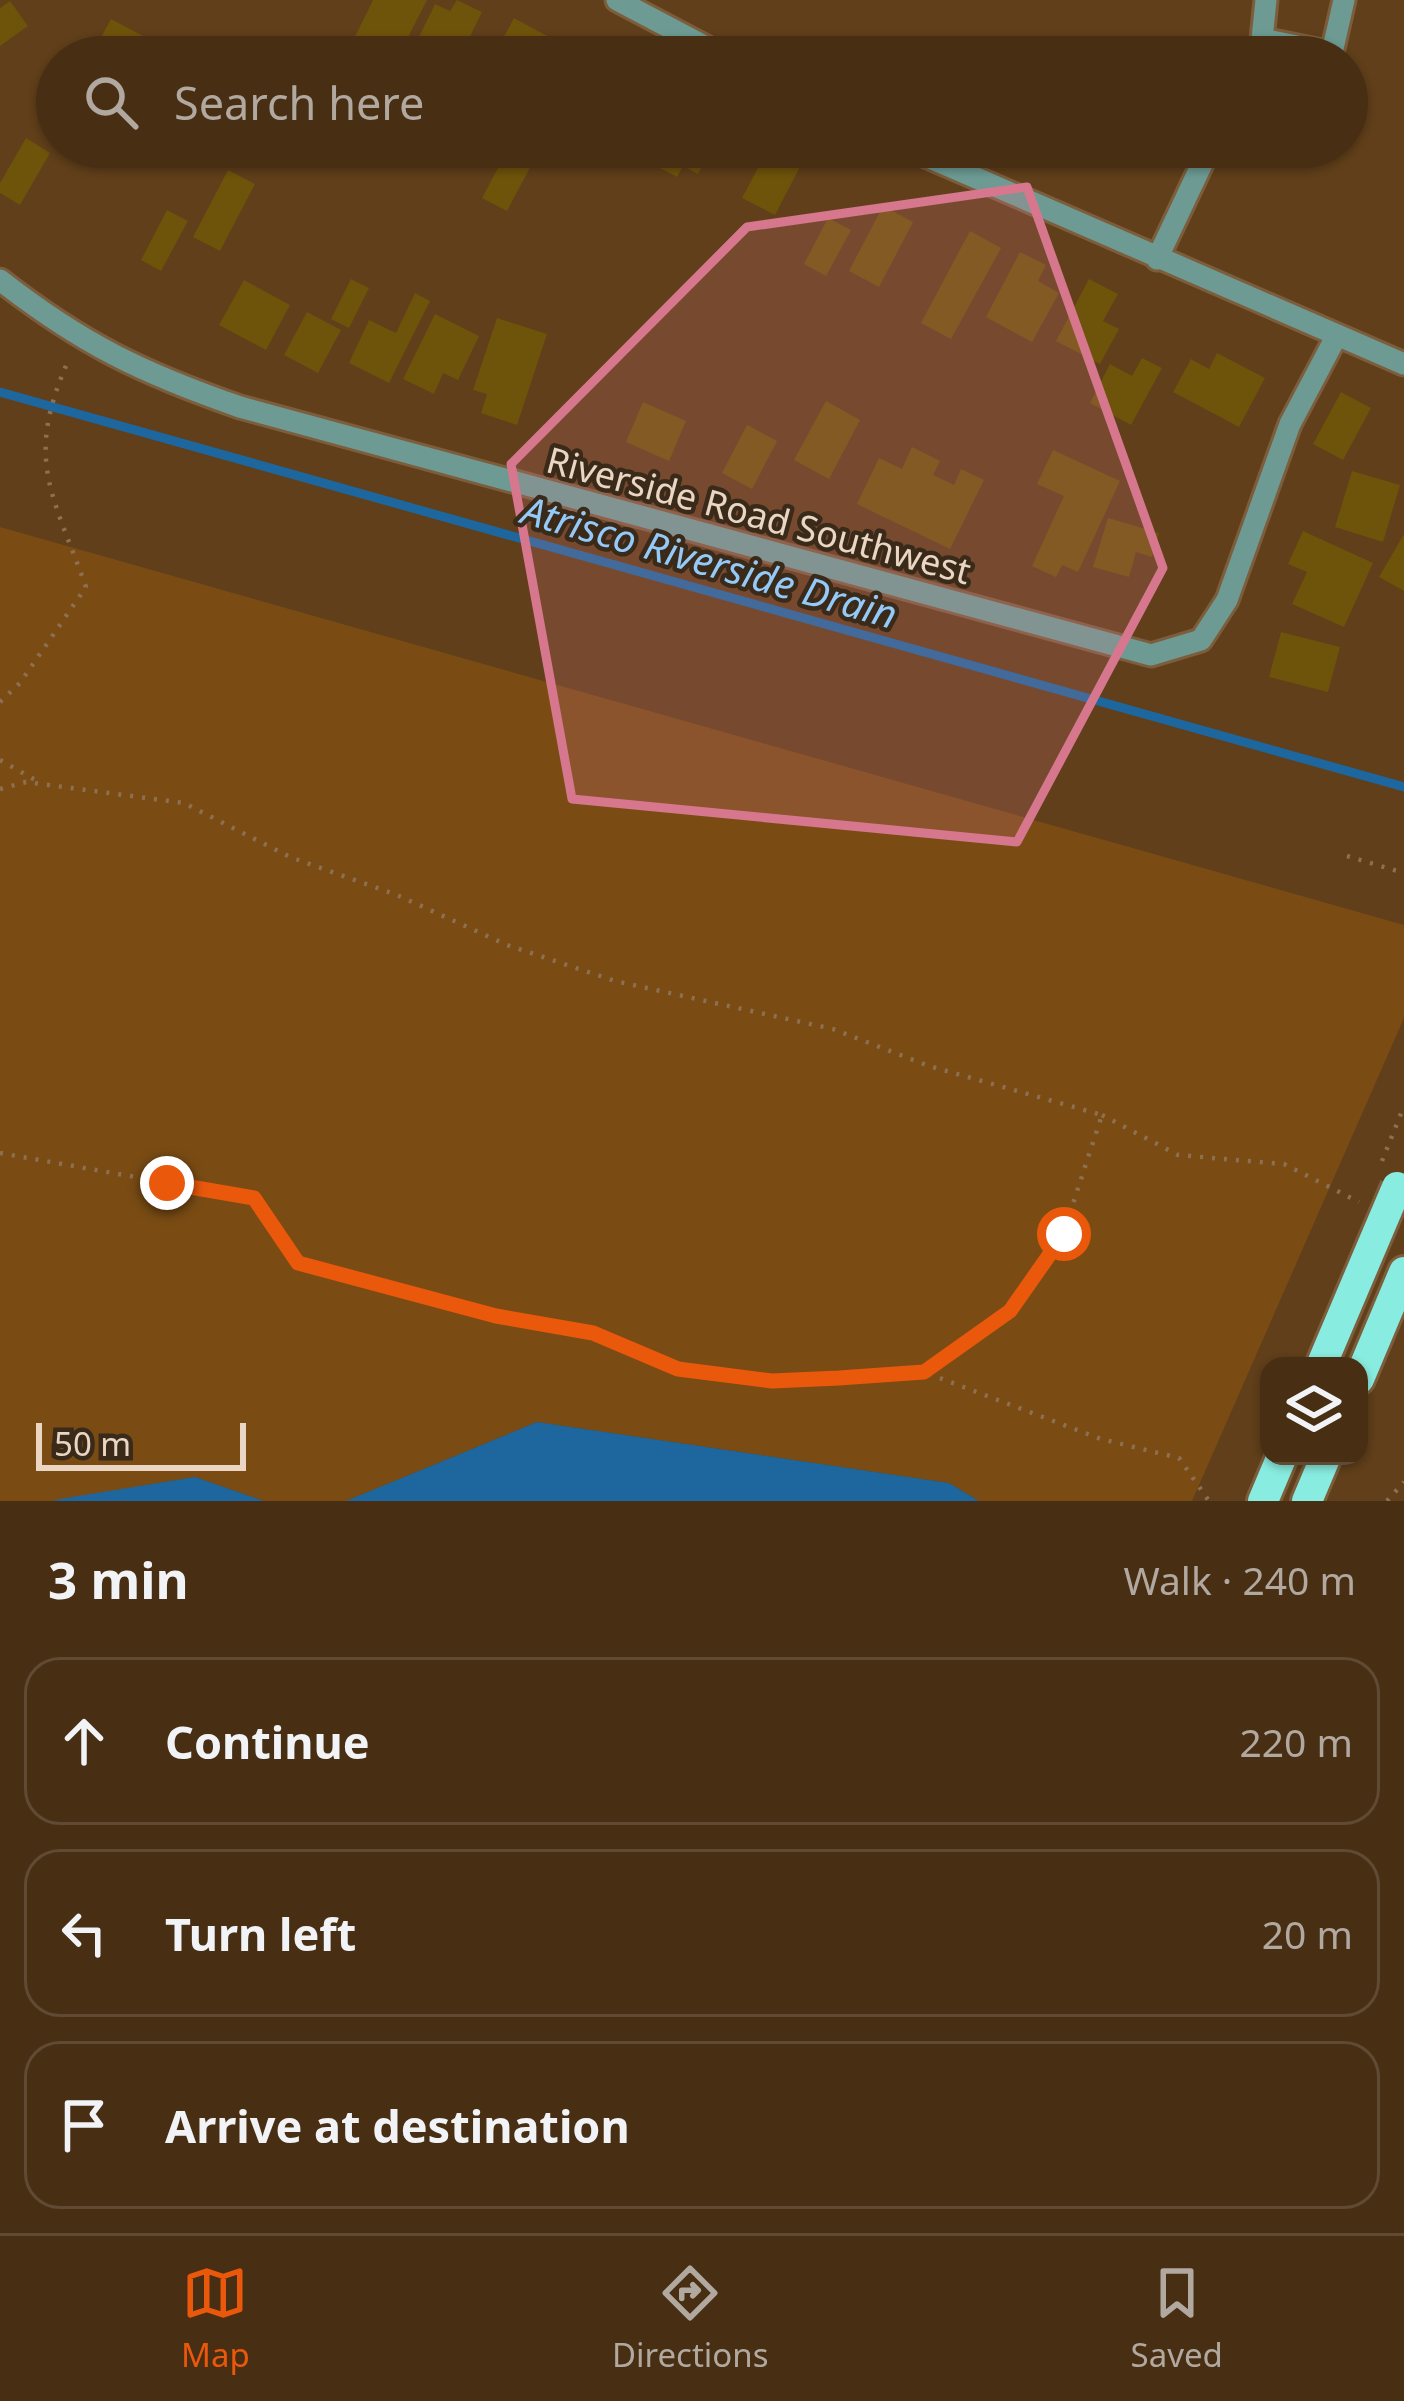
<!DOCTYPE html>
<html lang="en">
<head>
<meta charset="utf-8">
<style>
	:root { --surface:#482f14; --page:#523b22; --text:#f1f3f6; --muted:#b1a9a0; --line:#604a34; --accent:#ea580c }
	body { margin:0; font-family:"Noto Sans",sans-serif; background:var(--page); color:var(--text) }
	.controls { position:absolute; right:36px; bottom:36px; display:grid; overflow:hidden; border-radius:24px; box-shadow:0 3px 9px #0004 }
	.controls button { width:108px; height:108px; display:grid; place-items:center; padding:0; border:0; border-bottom:3px solid var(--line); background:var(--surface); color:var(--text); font:60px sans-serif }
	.scale { position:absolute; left:36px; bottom:30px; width:210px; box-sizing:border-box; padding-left:12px; border:6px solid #ead6c2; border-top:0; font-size:33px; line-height:42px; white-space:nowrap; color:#ead6c2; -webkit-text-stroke:9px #392a1a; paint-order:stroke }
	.stop { position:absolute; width:36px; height:36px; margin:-27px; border:9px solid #ea580c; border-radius:50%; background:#fff }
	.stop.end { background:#ea580c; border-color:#fff; box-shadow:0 3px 12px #0008 }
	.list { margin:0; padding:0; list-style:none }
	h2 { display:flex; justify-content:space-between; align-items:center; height:156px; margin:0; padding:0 48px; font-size:51px }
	h2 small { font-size:39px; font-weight:400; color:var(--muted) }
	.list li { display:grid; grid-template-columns:78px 1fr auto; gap:36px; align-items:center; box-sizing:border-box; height:168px; margin:0 24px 24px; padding:0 24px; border:3px solid var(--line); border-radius:36px }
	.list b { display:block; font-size:45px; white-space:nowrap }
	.list em { font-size:39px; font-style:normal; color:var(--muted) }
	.icon { flex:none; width:66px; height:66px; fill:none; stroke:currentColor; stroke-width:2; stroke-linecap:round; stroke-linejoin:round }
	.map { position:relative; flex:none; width:1404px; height:1501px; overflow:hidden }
	.search { position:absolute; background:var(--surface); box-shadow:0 3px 9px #0004; left:36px; right:36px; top:36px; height:132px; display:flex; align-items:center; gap:30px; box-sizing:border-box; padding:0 42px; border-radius:66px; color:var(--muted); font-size:45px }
	.sheet { height:732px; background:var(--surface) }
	nav { display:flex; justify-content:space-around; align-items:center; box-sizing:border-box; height:168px; border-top:3px solid var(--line); background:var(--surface); font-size:33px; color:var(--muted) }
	nav a { display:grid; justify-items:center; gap:6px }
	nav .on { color:var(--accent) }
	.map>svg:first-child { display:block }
</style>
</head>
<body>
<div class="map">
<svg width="1404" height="1501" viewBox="0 0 1404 1501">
	<rect width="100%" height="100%" fill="#603f1a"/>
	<path fill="#7a4c14" d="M0,527L1404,925V1018L1192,1501H979L949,1483L537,1422L346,1501H264L195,1477L53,1501H0Z"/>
	<path fill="#1d679e" d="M537,1422L949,1483L979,1501H346Z
		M195,1477L264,1501H53L60,1499Z"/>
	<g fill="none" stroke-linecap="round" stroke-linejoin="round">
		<path stroke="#1d679e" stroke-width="9" d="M0,392L1404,787"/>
	</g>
	<path fill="#6e530a" d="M373,0H427L398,57H345Z
		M457,0L482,12L460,57L419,37L435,4L450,11Z
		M10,1L28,26L0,46V8Z
		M514,18L549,37L538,57H493Z
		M111,19L147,38L137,57L92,54Z
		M26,138L50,153L20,205L0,193V183Z
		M509,147H541L507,211L482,198Z
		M644,147H712L698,174L683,166L677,177L639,157Z
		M769,147L802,163L775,215L742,198Z
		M228,170L255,184L220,251L193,237Z
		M883,206L913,222L879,287L849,271Z
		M167,210L188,221L161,271L141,260Z
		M828,218L851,230L826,276L804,264Z
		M970,231L1001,248L951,339L921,323Z
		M1020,252L1046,265L1038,281L1059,293L1032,342L986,317Z
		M351,279L369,288L349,328L331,319Z
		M1089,279L1118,294L1103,321L1119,329L1100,364L1056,341Z
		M244,280L290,305L266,350L219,325Z
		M415,293L430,301L389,383L349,363L369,320L396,333Z
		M307,312L341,330L318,373L284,355Z
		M435,314L479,336L458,380L443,373L434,394L403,379Z
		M497,318L547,334L517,425L481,413L487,394L473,390Z
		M1217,353L1265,378L1239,427L1173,392L1191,359L1209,369Z
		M1142,358L1162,368L1131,425L1090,403L1110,364L1132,376Z
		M1341,392L1371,408L1343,460L1313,444Z
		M826,401L860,420L829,479L794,460Z
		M643,402L686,421L669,461L626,442Z
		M747,425L777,441L752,489L722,473Z
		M912,447L940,461L933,475L954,485L961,469L984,480L950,549L857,504L879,458L902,469Z
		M1053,450L1120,481L1078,572L1062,565L1056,577L1032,566L1064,496L1037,484Z
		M1352,471L1400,485L1383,542L1335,527Z
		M1108,518L1159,533L1152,557L1136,552L1129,577L1093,567Z
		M1303,531L1373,563L1344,627L1292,604L1307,572L1288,564Z
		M1404,534V591L1379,577Z
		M1281,632L1340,647L1328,692L1269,677Z"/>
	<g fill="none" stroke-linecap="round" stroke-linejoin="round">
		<g stroke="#7c5d3c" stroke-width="27">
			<path id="minor" d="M617,0L725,57
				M1262,39L1266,0
				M1253,57L1262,39L1332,53L1344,0
				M905,147L1404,364
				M1157,259L1210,147
				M0,280C82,344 142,373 240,407L1151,655L1201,640L1227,600L1290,424L1337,335"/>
		</g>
		<g stroke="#7c5d3c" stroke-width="36">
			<path id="major" d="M1359,1379L1404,1272
				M1263,1501L1282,1456
				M1307,1501L1326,1456"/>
		</g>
		<path stroke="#8d7051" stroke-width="4.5" stroke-dasharray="3 9" stroke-linecap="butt" d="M0,702L20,683L86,587C52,492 24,459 69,359
			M0,760L37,781
			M0,789L26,782L184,803L290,857L397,895L507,945L615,981L833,1029L929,1066L1102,1115L1063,1234L1010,1311L924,1372
			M1347,856L1404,873
			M1102,1115L1178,1155L1284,1164L1359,1202
			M0,1153L254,1198L298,1263L496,1316L593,1333L678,1368L772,1381L924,1372L1101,1439L1179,1458L1209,1501
			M1382,1161L1404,1106
			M1387,1501L1404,1482"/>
		<use href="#minor" stroke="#6d9b94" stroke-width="21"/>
		<use href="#major" stroke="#89ece0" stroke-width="30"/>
		<g stroke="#7c5d3c" stroke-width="36" stroke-linecap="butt">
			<path id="major-bridge" d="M1321,1366L1397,1187"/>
		</g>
		<use href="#major-bridge" stroke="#89ece0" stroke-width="30"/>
	</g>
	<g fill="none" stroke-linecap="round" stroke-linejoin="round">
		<path stroke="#ea580c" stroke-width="15" d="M167,1183L254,1198L298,1263L496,1316L593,1333L678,1369L772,1381L839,1378L924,1372L1010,1311L1064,1234"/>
	</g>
	<path fill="#d6778e" fill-opacity="0.2" stroke="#d6778e" stroke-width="9" stroke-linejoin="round" d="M1027,187L1163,568L1017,842L572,799L511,464L747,227Z"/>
	<g text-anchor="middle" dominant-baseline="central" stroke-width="9" stroke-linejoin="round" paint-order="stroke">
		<g font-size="36" fill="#ead6c2" stroke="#392a1a">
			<text transform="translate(759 515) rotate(15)">Riverside Road Southwest</text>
		</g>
		<g font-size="39" font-style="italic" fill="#95caf8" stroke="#392a1a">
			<text transform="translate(710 561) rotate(16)">Atrisco Riverside Drain</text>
		</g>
	</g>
</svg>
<div class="controls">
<button><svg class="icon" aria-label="layers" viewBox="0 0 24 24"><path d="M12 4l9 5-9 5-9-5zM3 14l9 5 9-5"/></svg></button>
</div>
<div class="scale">50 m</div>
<div class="stop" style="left:1064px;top:1234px"></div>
<div class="stop end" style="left:167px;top:1183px"></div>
<div class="search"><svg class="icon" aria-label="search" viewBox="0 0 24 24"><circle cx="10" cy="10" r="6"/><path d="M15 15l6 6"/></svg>Search here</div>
</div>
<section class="sheet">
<h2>3 min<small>Walk · 240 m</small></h2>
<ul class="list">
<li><svg class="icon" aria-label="ahead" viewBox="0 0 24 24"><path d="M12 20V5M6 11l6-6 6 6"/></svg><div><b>Continue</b></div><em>220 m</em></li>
<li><svg class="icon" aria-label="left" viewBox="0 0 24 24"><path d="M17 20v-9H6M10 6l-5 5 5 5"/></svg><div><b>Turn left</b></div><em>20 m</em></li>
<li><svg class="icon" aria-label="arrive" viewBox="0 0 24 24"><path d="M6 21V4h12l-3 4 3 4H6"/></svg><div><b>Arrive at destination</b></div></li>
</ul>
</section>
<nav>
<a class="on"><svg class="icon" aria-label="map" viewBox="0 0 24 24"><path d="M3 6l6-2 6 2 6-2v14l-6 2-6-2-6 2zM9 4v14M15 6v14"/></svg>Map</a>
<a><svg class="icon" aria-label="directions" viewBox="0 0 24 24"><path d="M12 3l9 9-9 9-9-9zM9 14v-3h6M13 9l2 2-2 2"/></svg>Directions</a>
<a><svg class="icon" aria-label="saved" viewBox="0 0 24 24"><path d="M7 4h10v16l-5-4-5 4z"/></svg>Saved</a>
</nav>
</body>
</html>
